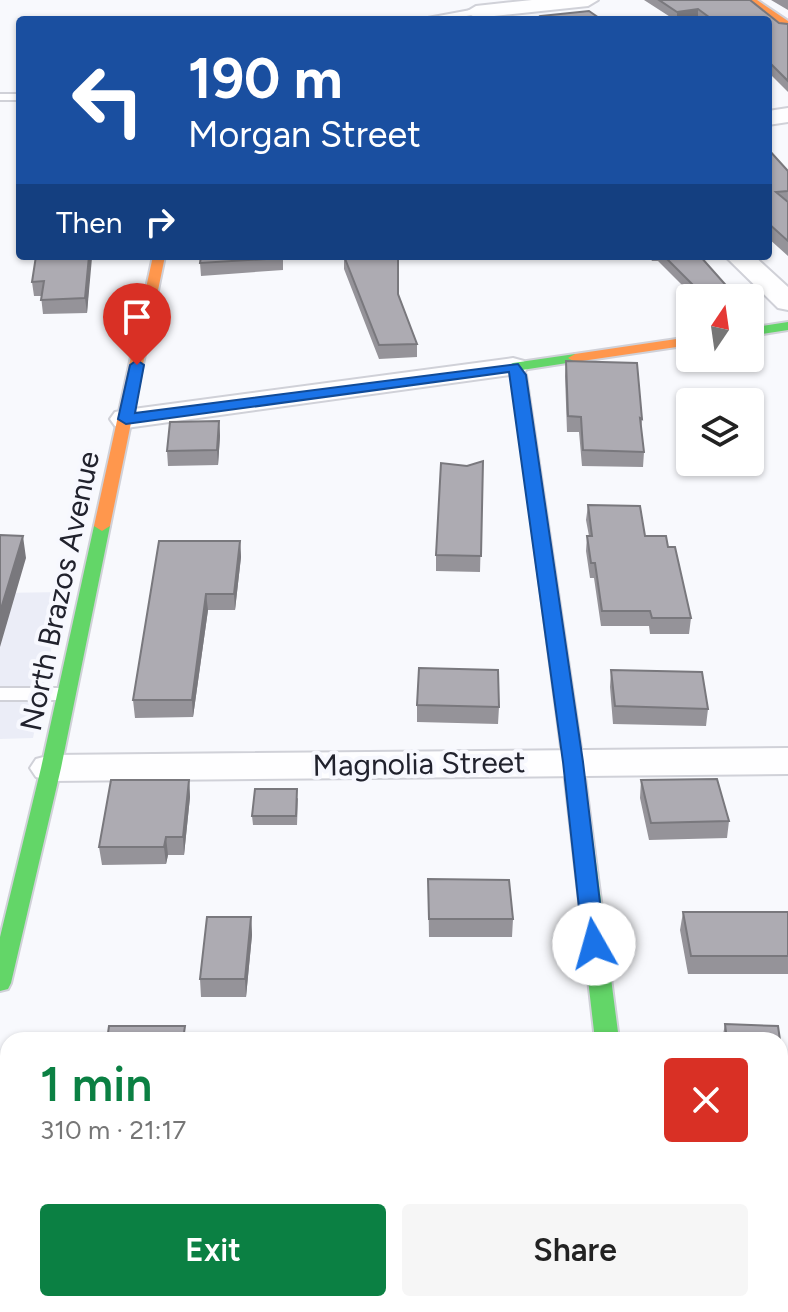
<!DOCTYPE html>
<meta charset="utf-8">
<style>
body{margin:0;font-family:Figtree,sans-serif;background:#f6f6f6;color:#222;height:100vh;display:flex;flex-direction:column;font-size:30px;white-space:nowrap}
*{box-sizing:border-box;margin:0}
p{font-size:26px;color:#767676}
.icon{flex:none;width:44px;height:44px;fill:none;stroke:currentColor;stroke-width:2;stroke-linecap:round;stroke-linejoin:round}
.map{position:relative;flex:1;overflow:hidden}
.sheet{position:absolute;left:0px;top:1032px;width:788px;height:280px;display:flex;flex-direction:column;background:#fff;border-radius:24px 24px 0 0;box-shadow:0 2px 6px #0004}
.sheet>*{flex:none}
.top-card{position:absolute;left:16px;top:16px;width:756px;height:244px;border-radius:8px;box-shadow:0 2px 6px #0004;background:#1a4fa0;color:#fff;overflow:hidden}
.needle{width:52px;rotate:13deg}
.controls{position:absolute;left:676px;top:284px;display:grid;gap:16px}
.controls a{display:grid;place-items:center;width:88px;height:88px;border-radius:8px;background:#fff;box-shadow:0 2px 6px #0004;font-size:40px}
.pin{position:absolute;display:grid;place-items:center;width:68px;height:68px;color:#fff;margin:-82px -34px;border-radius:50% 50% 50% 0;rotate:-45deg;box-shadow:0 0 8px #0007}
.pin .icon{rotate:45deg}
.me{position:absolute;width:88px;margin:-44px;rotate:353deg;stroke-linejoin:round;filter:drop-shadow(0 0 6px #0008)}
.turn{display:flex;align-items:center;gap:28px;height:168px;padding:0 40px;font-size:36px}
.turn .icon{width:104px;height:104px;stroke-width:2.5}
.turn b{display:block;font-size:56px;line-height:68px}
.then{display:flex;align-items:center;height:76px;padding:0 40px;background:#0003;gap:16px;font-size:30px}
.round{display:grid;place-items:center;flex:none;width:84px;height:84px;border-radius:8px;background:#f6f6f6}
.head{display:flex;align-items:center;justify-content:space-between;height:136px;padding:0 40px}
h1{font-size:48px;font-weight:600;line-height:60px;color:#0b8043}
.primary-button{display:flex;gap:16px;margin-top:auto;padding:16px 40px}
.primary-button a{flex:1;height:92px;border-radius:8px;background:#0b8043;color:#fff;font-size:32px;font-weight:600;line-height:92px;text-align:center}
.primary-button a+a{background:#f6f6f6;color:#222}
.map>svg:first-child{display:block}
.built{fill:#ebedf7}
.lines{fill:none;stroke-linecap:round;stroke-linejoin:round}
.lane-casing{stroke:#d0d1d8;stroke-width:4}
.street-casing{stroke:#d0d1d8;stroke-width:4}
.fast-casing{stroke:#d0d1d8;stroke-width:4}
.slow-casing{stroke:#d0d1d8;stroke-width:4}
.lane{fill:#fefeff;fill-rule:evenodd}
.street{fill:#fefeff;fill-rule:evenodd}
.fast{fill:#63d668;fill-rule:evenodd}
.slow{fill:#ff974d;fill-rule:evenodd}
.wall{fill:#959399}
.shaded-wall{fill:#79787d}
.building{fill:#adabb2;stroke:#79787d;stroke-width:2}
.route{fill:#1a73e8;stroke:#114b97;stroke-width:2}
.labels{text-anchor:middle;stroke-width:8;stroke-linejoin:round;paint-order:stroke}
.street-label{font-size:30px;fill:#21222d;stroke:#f7f8fe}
</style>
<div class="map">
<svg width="788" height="1312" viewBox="0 0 788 1312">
<rect width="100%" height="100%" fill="#f8f9fd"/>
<path class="built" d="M 63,592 L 33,738 L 0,739 L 0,593 Z"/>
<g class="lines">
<g class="lane-casing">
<path id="lane" d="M 476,9 L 481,12 L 479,14 L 441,20 L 417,20 Z
M 0,94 L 20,94 L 20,100 L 0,100 Z
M 0,688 L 65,688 L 74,694 L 65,700 L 0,700 Z"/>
</g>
<g class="street-casing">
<path id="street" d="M 532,0 L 598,0 L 588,6 L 476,18 L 466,12 L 476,6 Z
M 788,108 L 788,122 L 768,125 L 768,111 Z
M 725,256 L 754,256 L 788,287 L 788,310 L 778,308 Z
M 513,358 L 524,361 L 528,367 L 524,373 L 126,428 L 115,426 L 110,419 L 115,412 L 126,410 Z
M 788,748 L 788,774 L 51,781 L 36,777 L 30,768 L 36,759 L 51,755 Z"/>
</g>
<g class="fast-casing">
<path id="fast" d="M 788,322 L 788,330 L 750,336 L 750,328 Z
M 575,354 L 582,358 L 580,361 L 522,370 L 526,375 L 583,762 L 619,1040 L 595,1040 L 563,762 L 512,375 L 506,367 L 513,363 Z
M 102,521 L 110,526 L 61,768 L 11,983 L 8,989 L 0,991 L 0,937 L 41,768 L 94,526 Z"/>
</g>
<g class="slow-casing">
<path id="slow" d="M 746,0 L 757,0 L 788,21 L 788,28 Z
M 153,256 L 165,256 L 110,526 L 102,531 L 94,526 Z
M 690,337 L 690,345 L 575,362 L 568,358 L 575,354 Z
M 625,1304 L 651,1304 L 652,1312 L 626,1312 Z"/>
</g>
<use href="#lane" class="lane"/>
<use href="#street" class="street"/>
<use href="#fast" class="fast"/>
<use href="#slow" class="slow"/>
</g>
<path class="wall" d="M 644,0 L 750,0 L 779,23 L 788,24 L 788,92 L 768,72 L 768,20 L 699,20 L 698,19 L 675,20 Z
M 771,0 L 788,0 L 788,10 Z
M 768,149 L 788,171 L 788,256 L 768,238 Z
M 91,256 L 87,313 L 43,314 L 41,296 L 34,296 L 32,282 Z
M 283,256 L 283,270 L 201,276 L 200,263 Z
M 344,256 L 398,295 L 417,344 L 417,357 L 379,359 L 344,269 Z
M 649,256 L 700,256 L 730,298 L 695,298 L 658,261 L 652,261 Z
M 566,361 L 642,419 L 641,429 L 644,452 L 643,467 L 582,466 L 579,432 L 567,432 L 565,376 Z
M 219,421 L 220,436 L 218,465 L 168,466 L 167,451 Z
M 483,461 L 480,572 L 436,571 L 436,555 L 467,466 Z
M 588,505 L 668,547 L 691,618 L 689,634 L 650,634 L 649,626 L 601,626 L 594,578 L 590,578 L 586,551 L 587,536 L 589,536 L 586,520 Z
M 240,541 L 241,557 L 235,610 L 208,610 L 193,717 L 135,718 L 133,700 Z
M 611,670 L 708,709 L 706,726 L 613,724 L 610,687 Z
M 417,705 L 499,707 L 498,724 L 417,722 Z
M 189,780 L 190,797 L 184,855 L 168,855 L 166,864 L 102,865 L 99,847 Z
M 641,780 L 729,821 L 727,838 L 649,840 L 640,798 Z
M 298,798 L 297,825 L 253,825 L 252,816 Z
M 428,879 L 513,919 L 512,937 L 429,937 Z
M 683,912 L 788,912 L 788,974 L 688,974 L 680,930 Z
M 251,917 L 252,935 L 246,997 L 201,997 L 200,979 Z
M 725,1024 L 780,1040 L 722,1040 Z
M 780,1040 L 784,1068 L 781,1083 L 780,1083 Z
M 780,1099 L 788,1137 L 787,1164 L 780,1164 Z
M 780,1225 L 788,1225 L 788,1302 L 780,1302 Z"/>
<path class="shaded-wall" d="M 698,9 L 698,19 L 677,20 L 677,12 Z
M 89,256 L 91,256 L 92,258 L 87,313 L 85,298 Z
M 219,421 L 220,436 L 218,465 L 217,450 Z
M 23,536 L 26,558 L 0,647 L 0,612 Z
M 240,541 L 241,557 L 235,610 L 234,594 Z
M 206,594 L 208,610 L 193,717 L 192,700 Z
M 189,780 L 190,797 L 184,855 L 183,837 Z
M 166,837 L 168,855 L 166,864 L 164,847 Z
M 251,917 L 252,935 L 246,997 L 245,979 Z
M 155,1304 L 161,1304 L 159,1312 L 154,1312 Z"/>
<path class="building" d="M 659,0 L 750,0 L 779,23 L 788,24 L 788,81 L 768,61 L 768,20 L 713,20 L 698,9 L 677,12 Z
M 589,11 L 602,20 L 546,20 L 541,16 Z
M 768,149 L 788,171 L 788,191 L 776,192 L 788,202 L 788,241 L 768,223 Z
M 36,256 L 89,256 L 85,298 L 41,300 L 44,281 L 32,282 Z
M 201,256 L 282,256 L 282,258 L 200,263 Z
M 344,256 L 398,256 L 398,294 L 417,344 L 379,345 Z
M 664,256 L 700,256 L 731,291 L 723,298 L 706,298 Z
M 566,361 L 637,363 L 642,419 L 640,418 L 644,452 L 583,450 L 581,417 L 568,416 Z
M 219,421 L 217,450 L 167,451 L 170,422 Z
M 483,461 L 481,556 L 436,555 L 441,463 L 467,466 Z
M 588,505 L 640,506 L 645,536 L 666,536 L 668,547 L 675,547 L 691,618 L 652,618 L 650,611 L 602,611 L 595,563 L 591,563 L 587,536 L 592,536 Z
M 0,535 L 23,536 L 0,612 Z
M 159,541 L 240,541 L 234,594 L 206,594 L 192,700 L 133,700 Z
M 419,668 L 498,670 L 499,707 L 417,705 Z
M 611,670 L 702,672 L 708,709 L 615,706 Z
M 717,779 L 729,821 L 651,823 L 641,780 Z
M 111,780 L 189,780 L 183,837 L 166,837 L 164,847 L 99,847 Z
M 255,789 L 297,789 L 296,816 L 252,816 Z
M 428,879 L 509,880 L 513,919 L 429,919 Z
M 683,912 L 788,912 L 788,956 L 691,956 Z
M 207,917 L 251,917 L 245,979 L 200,979 Z
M 725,1024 L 778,1026 L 780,1040 L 727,1040 Z
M 109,1026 L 185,1026 L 183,1040 L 107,1040 Z
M 355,1034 L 534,1040 L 355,1040 Z
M 780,1040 L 784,1068 L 780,1068 Z
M 780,1099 L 788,1137 L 788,1149 L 780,1149 Z
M 780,1225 L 788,1225 L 788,1284 L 780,1284 Z
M 65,1304 L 155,1304 L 154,1312 L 64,1312 Z"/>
<path class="route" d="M 137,360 L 144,365 L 135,413 L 518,364 L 526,375 L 583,762 L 605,944 L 602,949 L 587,949 L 583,944 L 563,762 L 509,372 L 126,424 L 118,419 L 130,365 Z"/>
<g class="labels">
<g class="street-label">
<text transform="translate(60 591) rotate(-78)" y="10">North Brazos Avenue</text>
<text transform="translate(419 764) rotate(-1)" y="10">Magnolia Street</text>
</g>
</g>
</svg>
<div class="controls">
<a><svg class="needle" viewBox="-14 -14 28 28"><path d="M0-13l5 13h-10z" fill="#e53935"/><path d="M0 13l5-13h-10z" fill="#767676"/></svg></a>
<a><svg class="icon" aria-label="layers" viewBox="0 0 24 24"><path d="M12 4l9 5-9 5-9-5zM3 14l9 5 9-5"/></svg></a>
</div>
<div class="pin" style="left:137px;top:365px;background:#d93025"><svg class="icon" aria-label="arrive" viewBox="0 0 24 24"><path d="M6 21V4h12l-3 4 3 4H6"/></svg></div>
<svg class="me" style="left:594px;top:944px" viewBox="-20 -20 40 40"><circle r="19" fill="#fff"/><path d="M0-13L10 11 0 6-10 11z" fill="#1a73e8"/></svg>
<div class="top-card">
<div class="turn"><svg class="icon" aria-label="left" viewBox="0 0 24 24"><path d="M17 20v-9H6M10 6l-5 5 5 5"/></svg><div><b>190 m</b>Morgan Street</div></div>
<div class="then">Then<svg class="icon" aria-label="right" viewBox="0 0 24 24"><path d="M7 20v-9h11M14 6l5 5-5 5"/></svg></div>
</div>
<section class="sheet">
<div class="head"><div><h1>1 min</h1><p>310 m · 21:17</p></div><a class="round" style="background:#d93025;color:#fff"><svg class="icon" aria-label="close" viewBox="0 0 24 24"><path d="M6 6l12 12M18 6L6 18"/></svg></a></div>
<div class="primary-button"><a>Exit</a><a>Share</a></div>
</section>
</div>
